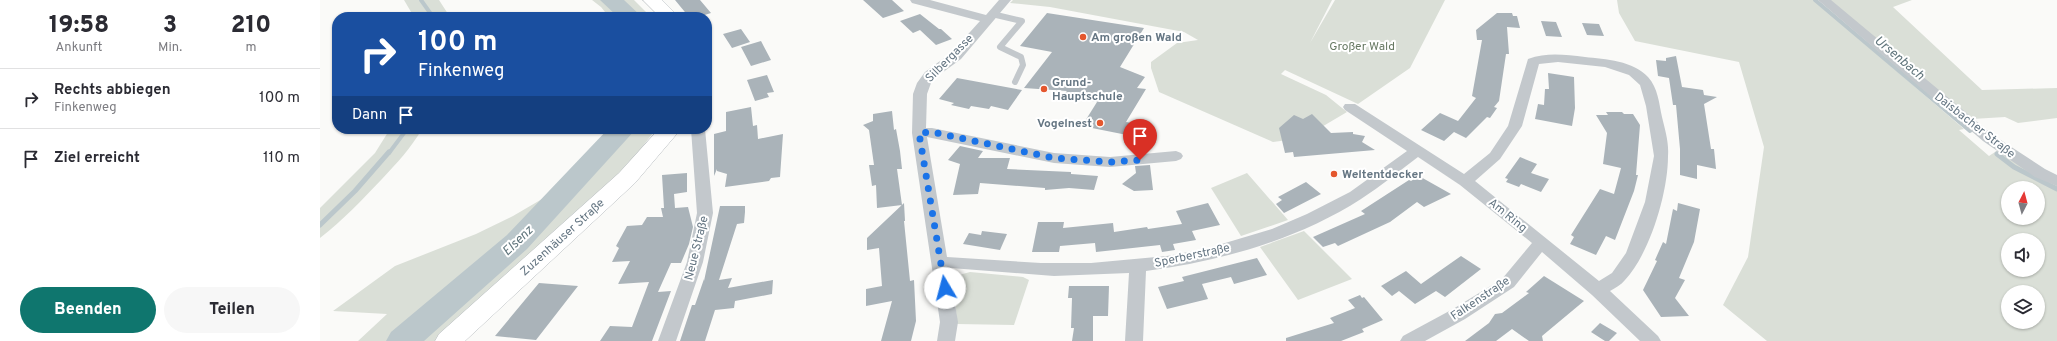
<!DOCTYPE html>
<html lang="de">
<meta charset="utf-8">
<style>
body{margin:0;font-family:Overpass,sans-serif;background:#f7f7f7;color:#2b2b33;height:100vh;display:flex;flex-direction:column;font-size:15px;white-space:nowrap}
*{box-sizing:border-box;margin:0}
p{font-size:13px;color:#7c7c81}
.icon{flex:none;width:22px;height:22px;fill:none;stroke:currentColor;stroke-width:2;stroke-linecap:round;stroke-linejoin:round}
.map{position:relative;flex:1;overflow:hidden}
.drawer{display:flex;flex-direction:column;background:#fff;width:320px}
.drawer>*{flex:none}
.top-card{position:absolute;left:12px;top:12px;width:380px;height:122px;border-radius:16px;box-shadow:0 1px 3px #0004;background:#1a4fa0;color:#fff;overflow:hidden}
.needle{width:26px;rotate:6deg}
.fabs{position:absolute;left:1681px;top:181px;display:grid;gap:8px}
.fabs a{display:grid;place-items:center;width:44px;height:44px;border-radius:50%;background:#fff;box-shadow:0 1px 3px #0004;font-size:20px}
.pin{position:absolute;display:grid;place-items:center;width:34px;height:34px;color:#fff;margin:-41px -17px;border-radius:50% 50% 50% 0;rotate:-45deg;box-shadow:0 0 4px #0007}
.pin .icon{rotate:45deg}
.me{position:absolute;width:44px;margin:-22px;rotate:352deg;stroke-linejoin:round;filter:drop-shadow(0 0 3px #0008)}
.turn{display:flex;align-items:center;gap:14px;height:84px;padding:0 20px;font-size:18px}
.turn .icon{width:52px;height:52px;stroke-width:2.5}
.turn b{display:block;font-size:28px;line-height:34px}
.then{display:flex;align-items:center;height:38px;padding:0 20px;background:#0003;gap:8px;font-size:15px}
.eta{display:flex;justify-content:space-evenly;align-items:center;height:68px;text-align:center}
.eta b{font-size:24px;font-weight:800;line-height:28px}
.action{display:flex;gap:8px;margin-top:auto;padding:8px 20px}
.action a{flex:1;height:46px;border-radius:24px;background:#0f766e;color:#fff;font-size:16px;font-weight:800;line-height:46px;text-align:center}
.action a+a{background:#f7f7f7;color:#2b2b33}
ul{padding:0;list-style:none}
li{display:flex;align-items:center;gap:12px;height:60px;padding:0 20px;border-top:1px solid #e1e1e2}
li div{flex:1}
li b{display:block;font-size:15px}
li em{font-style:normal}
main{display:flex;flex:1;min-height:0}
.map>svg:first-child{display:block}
.green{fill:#dadfd7;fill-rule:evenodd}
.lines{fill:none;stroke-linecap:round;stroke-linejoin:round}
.stream-far1{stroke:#bbc7cb;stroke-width:4}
.stream{stroke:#bbc7cb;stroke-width:5}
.river{fill:#bbc7cb;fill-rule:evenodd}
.building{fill:#aab3b9}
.primary-casing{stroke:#b5babe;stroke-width:1}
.service{stroke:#c3c8cc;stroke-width:6}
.minor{fill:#c3c8cc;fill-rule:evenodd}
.primary{fill:#fff;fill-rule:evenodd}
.route{stroke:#1a73e8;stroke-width:7;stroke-dasharray:0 12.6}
.poi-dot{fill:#e4572e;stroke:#fff;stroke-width:1.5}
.labels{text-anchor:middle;stroke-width:4;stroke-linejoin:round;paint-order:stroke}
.poi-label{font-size:12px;font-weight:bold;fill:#657683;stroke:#fff;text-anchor:start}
.park-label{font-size:12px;fill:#687a64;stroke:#fff}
.street-label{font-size:12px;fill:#657683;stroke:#fff}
.water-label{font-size:13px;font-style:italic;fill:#60757c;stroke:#fff}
</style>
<main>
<section class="drawer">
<div class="eta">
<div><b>19:58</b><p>Ankunft</p></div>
<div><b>3</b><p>Min.</p></div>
<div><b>210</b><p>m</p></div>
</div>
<ul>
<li><svg class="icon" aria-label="right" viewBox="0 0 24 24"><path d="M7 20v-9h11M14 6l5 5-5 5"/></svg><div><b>Rechts abbiegen</b><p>Finkenweg</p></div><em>100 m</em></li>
<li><svg class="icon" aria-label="arrive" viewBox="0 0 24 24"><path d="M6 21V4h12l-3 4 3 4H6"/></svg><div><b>Ziel erreicht</b></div><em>110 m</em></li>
</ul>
<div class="action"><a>Beenden</a><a>Teilen</a></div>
</section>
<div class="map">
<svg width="1737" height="341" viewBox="0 0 1737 341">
<rect width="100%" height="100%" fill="#fafaf8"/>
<path class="green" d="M 84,0 L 119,0 L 130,17 L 94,17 Z
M 272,0 L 314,0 L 331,17 L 289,17 L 281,7 Z
M 693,0 L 1012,0 L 990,43 L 1015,0 L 1125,0 L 1090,68 L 1038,104 L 965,70 L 961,74 L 1006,95 L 1027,112 L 983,138 L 953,142 L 839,92 L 831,68 L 831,62 L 857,43 L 878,40 L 864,32 L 730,7 L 690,3 Z
M 1297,0 L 1494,0 L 1644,129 L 1639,130 L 1669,156 L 1678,150 L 1737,184 L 1737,341 L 1447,341 L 1403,305 L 1428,257 L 1444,147 L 1419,62 L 1315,41 L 1299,13 ZM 1688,188 L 1718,188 L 1718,218 L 1688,218 ZM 1688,240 L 1718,240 L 1718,270 L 1688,270 ZM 1688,292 L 1718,292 L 1718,322 L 1688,322 Z
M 1510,0 L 1592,0 L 1573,7 L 1662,90 L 1737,88 L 1737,118 L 1698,123 L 1685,117 L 1652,119 Z
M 70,129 L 102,129 C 91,148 77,163 62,179 C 42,200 23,220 0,238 L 0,208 L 55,153 Z
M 298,129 L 336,129 L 303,172 L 199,263 L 115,341 L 38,341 L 67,314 L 13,311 L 75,266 L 156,234 L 193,216 L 246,185 Z
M 927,173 L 968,220 L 921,236 L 891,188 Z
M 984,231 L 1032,279 L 978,300 L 940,247 Z
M 650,272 L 703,277 L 709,280 L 694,325 L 637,324 L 634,284 L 639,275 Z"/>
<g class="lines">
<path class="stream-far1" d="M 101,0 L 113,17
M 1495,0 L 1650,131
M 69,153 L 87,129"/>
<path class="stream" d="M 1677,154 L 1694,167 L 1737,189
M 0,225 L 35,191 L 69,152"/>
<path class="river" d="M 280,0 L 304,0 L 322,17 L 298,17 Z
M 288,129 L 316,129 L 207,249 L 104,341 L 66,341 L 71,332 L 187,235 Z"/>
</g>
<path class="building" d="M 355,0 L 380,0 L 391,13 L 378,17 L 369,17 Z
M 543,0 L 572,0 L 584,11 L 563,18 Z
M 727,13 L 824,28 L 800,67 L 825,77 L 817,88 L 826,89 L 806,122 L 824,125 L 817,137 L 762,126 L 777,102 L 743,95 L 747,91 L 704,88 L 732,52 L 700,46 Z
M 1177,13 L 1192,13 L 1193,16 L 1197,16 L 1200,28 L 1187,27 L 1189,54 L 1186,54 L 1179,101 L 1174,107 L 1177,108 L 1170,118 L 1167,117 L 1146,138 L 1134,132 L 1124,141 L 1101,130 L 1120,113 L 1138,121 L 1156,98 L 1152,96 L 1162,40 L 1157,40 L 1156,30 Z
M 600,14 L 619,29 L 621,29 L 632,39 L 616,45 L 600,30 L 593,33 L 580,21 Z
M 1221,21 L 1236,22 L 1242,37 L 1226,36 Z
M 1262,23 L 1279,24 L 1284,36 L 1267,35 Z
M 421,29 L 430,42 L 412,48 L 403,34 Z
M 441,41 L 451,60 L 431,66 L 421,47 Z
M 1356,56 L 1362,87 L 1383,90 L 1384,95 L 1397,97 L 1384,104 L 1391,149 L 1394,149 L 1396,169 L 1377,165 L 1377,179 L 1360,175 L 1360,149 L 1356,105 L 1353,105 L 1349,78 L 1338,76 L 1336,60 L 1346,61 L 1346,58 Z
M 1228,73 L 1254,77 L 1255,108 L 1252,126 L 1215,119 L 1218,104 L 1224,105 L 1225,89 L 1229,89 Z
M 447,75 L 454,92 L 447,93 L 449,97 L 435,101 L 427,80 Z
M 637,78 L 702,90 L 688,110 L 671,106 L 669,109 L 651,106 L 649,109 L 631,105 L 634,103 L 619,99 Z
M 431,107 L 433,126 L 437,125 L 438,139 L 463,134 L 460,177 L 451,178 L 449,181 L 405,187 L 407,174 L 397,171 L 397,169 L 394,176 L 394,134 L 406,131 L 406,112 Z
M 572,111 L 574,130 L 576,129 L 580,151 L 582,169 L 577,169 L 582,205 L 557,208 L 556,185 L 552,186 L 549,165 L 554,165 L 549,130 L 543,125 L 553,121 L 553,114 Z
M 1286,112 L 1302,112 L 1304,114 L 1313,114 L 1320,125 L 1316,175 L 1318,175 L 1314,191 L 1295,240 L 1286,236 L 1276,255 L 1250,244 L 1254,237 L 1251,235 L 1280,189 L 1294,194 L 1301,168 L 1283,164 L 1287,133 L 1276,115 L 1288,115 Z
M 992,114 L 1011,133 L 1033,132 L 1033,134 L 1045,136 L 1042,142 L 1055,150 L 974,157 L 973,152 L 965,153 L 959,128 L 974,115 L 983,119 Z
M 640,146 L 663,151 L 658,158 L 690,158 L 687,169 L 751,172 L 751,174 L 778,176 L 774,190 L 749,188 L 725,190 L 725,188 L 660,183 L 658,194 L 633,195 L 640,164 L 628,160 Z
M 1200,157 L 1217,164 L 1211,173 L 1229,179 L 1221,192 L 1201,184 L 1199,187 L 1186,182 L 1188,179 L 1185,178 Z
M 830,165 L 833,190 L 814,191 L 802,184 L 816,173 L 815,166 Z
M 367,173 L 367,192 L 354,194 L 355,208 L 368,207 L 373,227 L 369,244 L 361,263 L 351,263 L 338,292 L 351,291 L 332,341 L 280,341 L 290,326 L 312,327 L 329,282 L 298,284 L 310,261 L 292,262 L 299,248 L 296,246 L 307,226 L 322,225 L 327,217 L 343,217 L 341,208 L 344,208 L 342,175 Z
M 1099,176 L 1131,194 L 1104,207 L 1097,202 L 1070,222 L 1018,246 L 1015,243 L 1003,247 L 993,237 L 1045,214 L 1041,211 L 1089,180 L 1091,181 Z
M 986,182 L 1001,194 L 964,213 L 956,204 L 962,200 L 958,197 Z
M 584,203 L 585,221 L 584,221 L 590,281 L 594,280 L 596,321 L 591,341 L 561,341 L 572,301 L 546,306 L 546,289 L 562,286 L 559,248 L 547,250 L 547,238 Z
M 888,203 L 900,225 L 872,231 L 876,240 L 853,244 L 855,250 L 842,252 L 840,245 L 776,252 L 775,243 L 740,246 L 739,252 L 712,252 L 718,222 L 744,222 L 743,228 L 793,223 L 794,232 L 827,227 L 828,229 L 862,224 L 856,211 Z
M 1358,203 L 1380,209 L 1374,242 L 1359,278 L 1365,280 L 1355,298 L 1369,316 L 1341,317 L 1323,290 L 1337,261 L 1335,260 L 1343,242 L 1346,244 L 1353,209 L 1357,211 Z
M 400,206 L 425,206 L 425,212 L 424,223 L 417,224 L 399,280 L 412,278 L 408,288 L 453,280 L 452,294 L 415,301 L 414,308 L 395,310 L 385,341 L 360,341 L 372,305 L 375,305 L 384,279 L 384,281 Z
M 662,231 L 687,234 L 680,250 L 643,244 L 649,233 L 661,235 Z
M 1141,256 L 1161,269 L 1125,297 L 1116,291 L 1095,304 L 1079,291 L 1072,296 L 1061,286 L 1086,271 L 1101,284 Z
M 937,258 L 947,275 L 914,284 L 911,277 L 882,284 L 888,299 L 847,309 L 838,287 L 864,281 L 862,277 Z
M 1224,276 L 1264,301 L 1222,336 L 1223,341 L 1209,341 L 1192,329 L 1176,341 L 1145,341 L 1169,323 L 1175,314 L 1182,313 L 1209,293 L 1206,292 Z
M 219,283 L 258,286 L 216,340 L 175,336 Z
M 749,286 L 789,286 L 788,316 L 773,316 L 773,341 L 752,341 L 754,328 L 751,328 L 752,298 L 748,298 Z
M 1040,295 L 1042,298 L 1044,297 L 1063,320 L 1042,329 L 1044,332 L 1021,341 L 966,341 L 966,338 L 1014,323 L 1010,318 L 1035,308 L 1028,300 Z
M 1280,323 L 1297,333 L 1289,341 L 1285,341 L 1271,332 Z"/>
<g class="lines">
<g class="primary-casing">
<path id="primary" d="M 323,0 L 342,0 L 359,17 L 340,17 Z
M 339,129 L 361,129 L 315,183 L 145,341 L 115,341 L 119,334 L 299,173 Z"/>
</g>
<path class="service" d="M 672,14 L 702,21 L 680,47 L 701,57 L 703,65 L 695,82"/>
<path class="minor" d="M 590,0 L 610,0 L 666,15 L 679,0 L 691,0 L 641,59 L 615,78 L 611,83 L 607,94 L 606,128 L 612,128 L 734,153 L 790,157 L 856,151 L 861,153 L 863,156 L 861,159 L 856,161 L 790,167 L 734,163 L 607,137 L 627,257 L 721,263 L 771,263 L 847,256 L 885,249 L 952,229 L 987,214 L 1030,192 L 1087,151 L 1025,110 L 1023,107 L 1025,104 L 1035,104 L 1144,174 L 1170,153 L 1188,126 L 1208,59 C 1228,52 1245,55 1265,57 C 1285,59 1314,61 1328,77 C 1338,88 1339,103 1342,117 C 1345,130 1349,142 1348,156 C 1348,193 1330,253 1305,280 C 1301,285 1295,288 1290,291 L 1338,336 L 1341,341 L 1320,341 L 1272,295 L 1222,252 L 1194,287 L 1145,319 L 1105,341 L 1080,341 L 1083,336 L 1133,309 L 1182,279 L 1212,243 L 1140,185 L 1098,157 C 1079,171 1061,186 1041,199 C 977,240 901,261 826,271 L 823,341 L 805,341 L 809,273 L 734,276 L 631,268 L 629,268 L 638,322 L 635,341 L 617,341 L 620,322 L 592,133 L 593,94 L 597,83 L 605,72 L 631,53 L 660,21 L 592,3 ZM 1238,62 L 1285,67 L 1309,75 L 1320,85 L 1326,106 L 1334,156 L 1325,202 L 1306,253 L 1292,273 L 1279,281 L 1155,181 L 1180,159 L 1202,126 L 1219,64 Z
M 1498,0 L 1511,0 L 1673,135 L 1725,169 L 1737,175 L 1737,186 L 1715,177 L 1663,141 Z
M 371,129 L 385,129 L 393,213 L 383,262 L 356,341 L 338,341 L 367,262 L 377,213 Z"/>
<use href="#primary" class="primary"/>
</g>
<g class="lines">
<path class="route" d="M 625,288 L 599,133 L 612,132 L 734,158 L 790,162 L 820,160"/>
</g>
<g class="poi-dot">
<circle cx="763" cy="37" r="4"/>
<circle cx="724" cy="89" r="4"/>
<circle cx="780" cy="123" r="4"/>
<circle cx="1014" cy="174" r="4"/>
</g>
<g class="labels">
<g class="poi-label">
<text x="771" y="41">Am großen Wald</text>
<text x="732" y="86">Grund-<tspan x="732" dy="14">Hauptschule</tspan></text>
<text x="772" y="127" text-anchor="end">Vogelnest</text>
<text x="1022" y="178">Weltentdecker</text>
</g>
<g class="park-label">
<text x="1042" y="50">Großer Wald</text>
</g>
<g class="street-label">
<text transform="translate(629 58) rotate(-45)" y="4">Silbergasse</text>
<text transform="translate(1655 125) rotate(38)" y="4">Daisbacher Straße</text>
<text transform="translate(1188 215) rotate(39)" y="4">Am Ring</text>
<text transform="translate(242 237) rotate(-42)" y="4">Zuzenhäuser Straße</text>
<text transform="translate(376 248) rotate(-76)" y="4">Neue Straße</text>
<text transform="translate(872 255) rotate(-12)" y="4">Sperberstraße</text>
<text transform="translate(1160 298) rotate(-34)" y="4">Falkenstraße</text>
</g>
<g class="water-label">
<text transform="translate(1580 57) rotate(40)" y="5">Ursenbach</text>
<text transform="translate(197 240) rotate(-44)" y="5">Elsenz</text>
</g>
</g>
</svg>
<div class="fabs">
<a><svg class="needle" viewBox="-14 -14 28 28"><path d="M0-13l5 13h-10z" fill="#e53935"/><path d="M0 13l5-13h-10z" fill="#7c7c81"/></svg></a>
<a><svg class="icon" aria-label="sound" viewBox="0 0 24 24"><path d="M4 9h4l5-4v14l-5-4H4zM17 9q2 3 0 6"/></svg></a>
<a><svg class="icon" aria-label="layers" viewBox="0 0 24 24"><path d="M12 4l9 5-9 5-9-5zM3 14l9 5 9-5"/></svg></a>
</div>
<div class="pin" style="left:820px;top:160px;background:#d93025"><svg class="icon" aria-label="arrive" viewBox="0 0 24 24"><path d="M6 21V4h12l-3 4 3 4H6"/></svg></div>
<svg class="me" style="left:625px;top:288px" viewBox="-20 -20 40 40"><circle r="19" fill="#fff"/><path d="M0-13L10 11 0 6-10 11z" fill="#1a73e8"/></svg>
<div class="top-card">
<div class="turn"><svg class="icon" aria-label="right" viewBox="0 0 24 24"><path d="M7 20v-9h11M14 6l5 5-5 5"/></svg><div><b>100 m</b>Finkenweg</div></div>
<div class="then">Dann<svg class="icon" aria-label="arrive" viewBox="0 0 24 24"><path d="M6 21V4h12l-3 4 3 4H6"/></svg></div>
</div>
</div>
</main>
